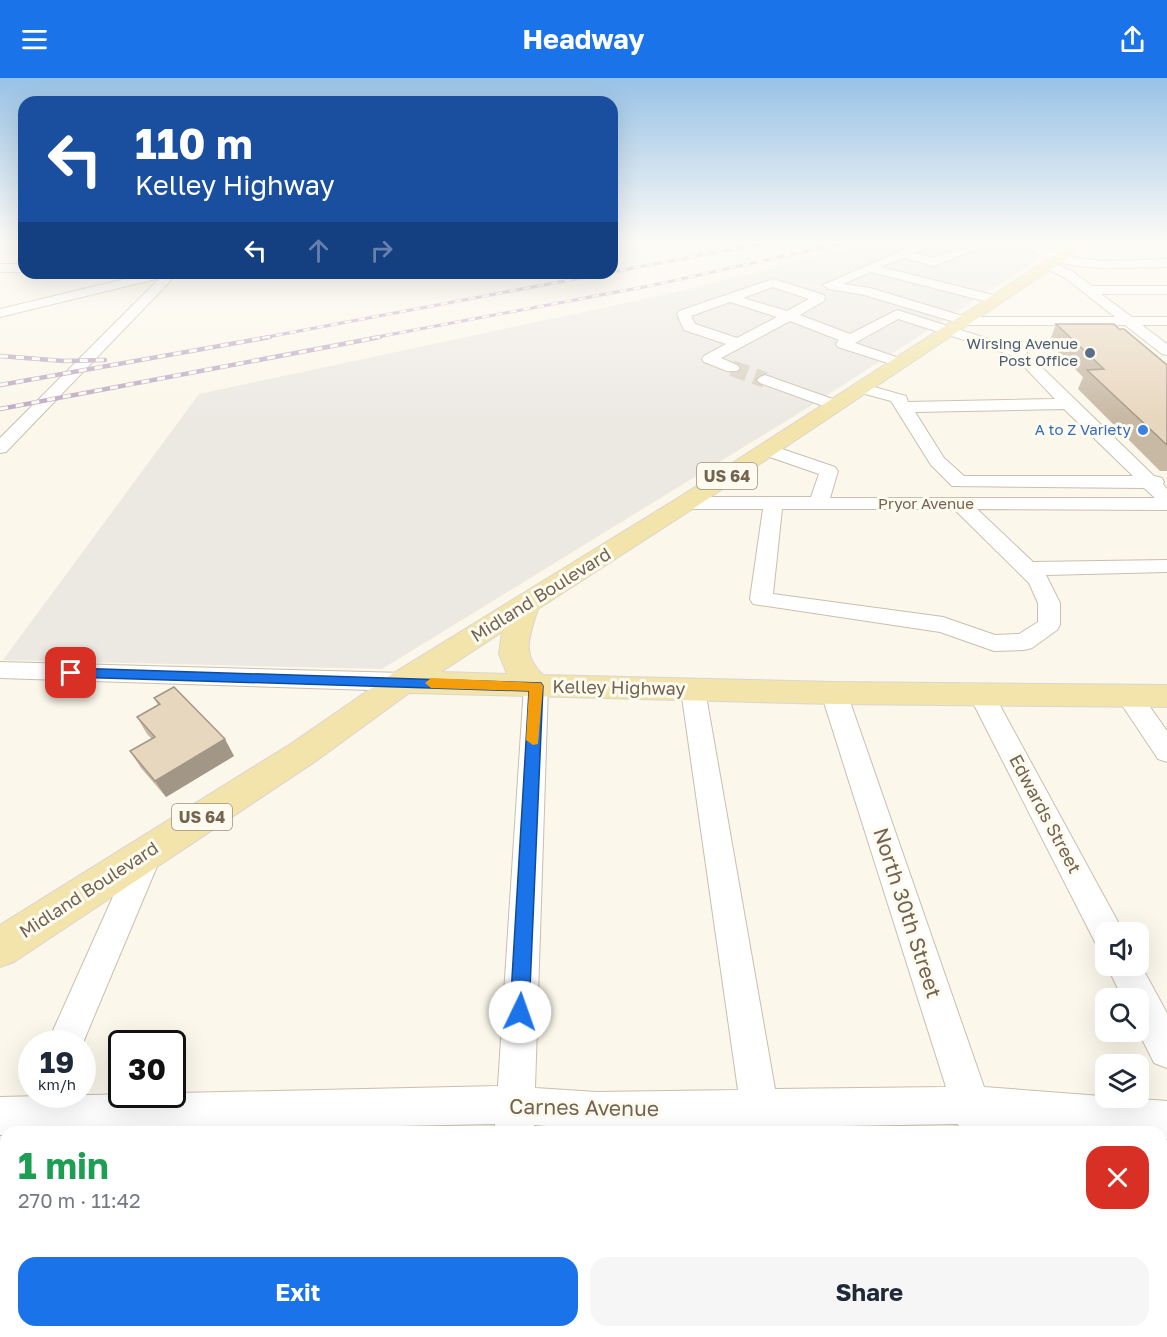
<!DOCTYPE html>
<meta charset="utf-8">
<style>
body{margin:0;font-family:"Golos Text",sans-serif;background:#f6f6f7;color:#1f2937;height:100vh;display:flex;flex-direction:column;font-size:22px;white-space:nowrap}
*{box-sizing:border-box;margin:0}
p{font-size:20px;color:#747a83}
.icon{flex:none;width:33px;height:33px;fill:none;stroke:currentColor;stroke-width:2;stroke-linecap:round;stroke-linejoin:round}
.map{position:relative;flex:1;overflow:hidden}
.sheet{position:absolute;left:0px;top:1048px;width:1167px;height:212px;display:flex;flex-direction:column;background:#fff;border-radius:18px 18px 0 0;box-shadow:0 6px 24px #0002}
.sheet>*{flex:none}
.top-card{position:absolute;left:18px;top:18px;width:600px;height:183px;border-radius:18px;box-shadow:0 6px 24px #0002;background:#1a4fa0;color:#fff;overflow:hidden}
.buttons{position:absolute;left:1095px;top:844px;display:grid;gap:12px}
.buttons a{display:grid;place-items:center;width:54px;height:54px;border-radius:12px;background:#fff;box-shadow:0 6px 24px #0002;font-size:30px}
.speed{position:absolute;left:18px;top:952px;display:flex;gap:12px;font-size:30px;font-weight:700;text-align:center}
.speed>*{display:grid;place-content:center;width:78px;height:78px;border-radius:50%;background:#fff;box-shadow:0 6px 24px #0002;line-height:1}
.speed small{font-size:15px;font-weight:400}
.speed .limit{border:3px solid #111;border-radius:9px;background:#fff;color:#111}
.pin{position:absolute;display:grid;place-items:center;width:51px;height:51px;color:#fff;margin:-26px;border-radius:12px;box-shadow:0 3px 9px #0006}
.me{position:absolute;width:66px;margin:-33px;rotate:3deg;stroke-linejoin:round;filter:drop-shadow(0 0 4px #0008)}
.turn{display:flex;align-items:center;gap:21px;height:126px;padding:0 18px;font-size:27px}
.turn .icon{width:78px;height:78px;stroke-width:2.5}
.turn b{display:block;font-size:42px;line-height:51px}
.lanes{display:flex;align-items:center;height:57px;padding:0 18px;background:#0003;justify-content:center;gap:30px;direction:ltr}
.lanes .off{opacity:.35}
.round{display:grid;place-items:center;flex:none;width:63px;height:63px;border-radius:18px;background:#f6f6f7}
.overview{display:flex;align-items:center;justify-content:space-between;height:102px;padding:0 18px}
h1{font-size:36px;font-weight:700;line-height:45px;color:#1e9e55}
.action{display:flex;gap:12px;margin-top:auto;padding:12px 18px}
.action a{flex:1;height:69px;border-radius:18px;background:#1a73e8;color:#fff;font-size:24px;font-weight:700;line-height:69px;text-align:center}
.action a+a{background:#f6f6f7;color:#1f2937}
header{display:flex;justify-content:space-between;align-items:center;height:78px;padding:0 18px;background:#1a73e8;color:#fff;font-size:27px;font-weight:700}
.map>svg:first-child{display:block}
.industrial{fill:#ece9e3}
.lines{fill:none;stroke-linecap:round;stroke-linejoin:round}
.minor-tunnel{stroke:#d9d2c4;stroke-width:16;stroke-dasharray:16 8;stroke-linecap:butt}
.minor-casing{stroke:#c9bfae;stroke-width:2}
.major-casing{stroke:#dbd6d2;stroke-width:2}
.minor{fill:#fff;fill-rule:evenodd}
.major{fill:#f2e4aa;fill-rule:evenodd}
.rail-far1-casing{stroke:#bca9c4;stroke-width:3}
.rail-casing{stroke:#bca9c4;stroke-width:4.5}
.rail-far1{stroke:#fdfbf0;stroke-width:2;stroke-dasharray:7;stroke-linecap:butt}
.rail{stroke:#fdfbf0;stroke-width:3;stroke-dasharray:8;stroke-linecap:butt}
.wall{fill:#c8b9a4}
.shaded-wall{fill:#a29686}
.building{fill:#e8d7bf;stroke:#a29686;stroke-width:1.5}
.route{fill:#1a73e8;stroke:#114b97;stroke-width:1.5}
.slow{fill:#f59e0b}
.service-dot{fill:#5c6f8a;stroke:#fdfbf0;stroke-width:2}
.shop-dot{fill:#3f7fe0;stroke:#fdfbf0;stroke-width:2}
.labels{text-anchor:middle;stroke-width:6;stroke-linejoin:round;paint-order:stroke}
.far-service-label{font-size:15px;fill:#4e5e75;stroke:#fdfbf0;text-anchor:end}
.far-shop-label{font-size:15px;fill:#366cbe;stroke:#fdfbf0;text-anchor:end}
.far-street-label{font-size:15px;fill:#736350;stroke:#fdfbf0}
.shield{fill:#fdfbf0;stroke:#9c9180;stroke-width:1.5}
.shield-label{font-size:16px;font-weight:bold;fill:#736350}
.street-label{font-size:18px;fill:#736350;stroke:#fdfbf0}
.near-street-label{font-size:21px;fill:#736350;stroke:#fdfbf0}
</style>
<header><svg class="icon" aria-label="menu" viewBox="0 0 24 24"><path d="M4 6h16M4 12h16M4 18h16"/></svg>Headway<svg class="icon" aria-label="share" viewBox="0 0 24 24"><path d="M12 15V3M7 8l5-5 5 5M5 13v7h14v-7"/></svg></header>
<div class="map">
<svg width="1167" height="1259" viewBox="0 0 1167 1259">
<rect width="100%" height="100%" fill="#fbf7ea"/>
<path class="industrial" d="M 873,165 L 1063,165 L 812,327 L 382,591 L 3,582 L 199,316 L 668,216 Z"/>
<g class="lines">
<path class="minor-tunnel" d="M 732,290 L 765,302"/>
<g class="minor-casing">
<path id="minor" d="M 919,165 L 935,165 L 914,175 L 933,180 L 975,165 L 991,165 L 934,188 L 904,180 L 881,189 L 1001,219 L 1002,222 L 1001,225 L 996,226 L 871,194 L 843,206 L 870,210 L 966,239 L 1115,239 L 1064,199 L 1044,190 L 1044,184 L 1048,183 L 1072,193 L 1092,208 L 1167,208 L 1167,216 L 1101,216 L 1132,239 L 1167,239 L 1167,247 L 1142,247 L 1167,266 L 1167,277 L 1162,276 L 1125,247 L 965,247 L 864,217 L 829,211 L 823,207 Z
M 1024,165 C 1043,165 1058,177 1078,180 C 1107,185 1137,182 1167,181 L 1167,189 C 1125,189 1056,198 1024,165 Z
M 0,186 L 24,186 L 24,194 L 0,194 Z
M 150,195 L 178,195 L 6,374 L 0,375 L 0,360 L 160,200 L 0,239 L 0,231 Z
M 773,201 L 824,217 L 825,220 L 824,223 L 800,237 L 850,256 L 897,232 L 1024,272 L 1154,398 L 1162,400 L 1164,404 L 1163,406 L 1167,411 L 1167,432 L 977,431 L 1033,484 L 1167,482 L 1167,494 L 1046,497 L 1060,525 L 1060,547 L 1057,552 L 1032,570 L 1024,572 L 994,573 L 940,554 L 753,526 L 750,521 L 763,431 L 686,431 L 679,429 L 676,425 L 679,421 L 686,419 L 811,419 L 819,396 L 761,376 L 758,372 L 761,368 L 773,368 L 835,389 L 838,393 L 830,420 L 1155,420 L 1144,410 L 952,408 L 931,387 L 891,323 L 854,313 L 852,310 L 854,307 L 860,305 L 906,318 L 908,324 L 1055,321 L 1014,278 L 898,241 L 855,265 L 905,282 L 907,285 L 905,288 L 900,289 L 838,269 L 836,266 L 839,262 L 790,243 L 721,280 L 737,287 L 740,290 L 737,293 L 727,293 L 704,284 L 702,281 L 704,278 L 726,266 L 684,252 L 677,236 L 679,233 ZM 773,209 L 809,221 L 787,233 L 743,220 ZM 730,224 L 777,239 L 737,260 L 695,246 L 691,238 ZM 1064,331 L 1133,398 L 964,398 L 944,380 L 915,334 ZM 782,431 L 954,431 L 1029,505 L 1038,525 L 1038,544 L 1019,556 L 995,557 L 943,539 L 773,516 Z
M 765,297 L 841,324 L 843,327 L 841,330 L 829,330 L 760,305 L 757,302 L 760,299 Z
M 0,584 L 403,595 L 412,598 L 415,604 L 412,610 L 403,613 L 0,600 Z
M 536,599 L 545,602 L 548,608 L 535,1010 L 597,1014 L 738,1012 L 681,612 L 684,606 L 693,603 L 702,606 L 705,612 L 775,1011 L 946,1009 L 821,615 L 825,609 L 834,606 L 843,609 L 847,615 L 984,1009 L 1167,1023 L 1167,1061 L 1161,1061 L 1161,1054 L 1082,1054 L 997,1048 L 999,1054 L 961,1054 L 958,1046 L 781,1049 L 782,1054 L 744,1054 L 743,1050 L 597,1052 L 534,1047 L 533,1054 L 495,1054 L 495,1046 L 117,1054 L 6,1054 L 6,1057 L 0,1057 L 0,1019 L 498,1008 L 524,608 L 527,602 Z
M 982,608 L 991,611 L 1118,844 L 1123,855 L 1106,855 L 1106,870 L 1096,866 L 969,617 L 973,611 Z
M 1129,609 L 1138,612 L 1167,653 L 1167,684 L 1158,681 L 1116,618 L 1120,612 Z
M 148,761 L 159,765 L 163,774 L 82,967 L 47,966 L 137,765 Z
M 1138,882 L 1167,935 L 1167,990 L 1154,985 L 1138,953 L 1138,921 L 1123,921 L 1107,888 L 1138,888 Z
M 6,1084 L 6,1136 L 0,1138 L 0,1086 Z
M 483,1254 L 527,1254 L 527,1259 L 483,1259 Z
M 771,1254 L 815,1254 L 816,1259 L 772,1259 Z
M 1023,1254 L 1067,1254 L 1069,1259 L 1025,1259 Z"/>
</g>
<g class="major-casing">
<path id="major" d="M 1074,165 L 1090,165 L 694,430 L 538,531 C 530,557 520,576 543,597 L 834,604 L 1167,607 L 1167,629 L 834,626 L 409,615 L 316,683 L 14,884 L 0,889 L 0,847 L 292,665 L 392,596 L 678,420 ZM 502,554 L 499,576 L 507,596 L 441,594 Z"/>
</g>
<use href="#minor" class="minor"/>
<use href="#major" class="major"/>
<g class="rail-far1-casing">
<path id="rail-far1" d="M 262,260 L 766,165
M 372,260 L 654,207 L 843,165"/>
</g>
<g class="rail-casing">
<path id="rail" d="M 0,278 L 64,283 L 105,282
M 0,307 L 270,259
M 0,331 L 380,259"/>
</g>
<use href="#rail-far1" class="rail-far1"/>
<use href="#rail" class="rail"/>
</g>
<path class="wall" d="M 1056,246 L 1119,251 L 1167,287 L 1167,393 L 1160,393 L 1078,311 L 1083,299 L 1049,265 Z
M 154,620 L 234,678 L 166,719 L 141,690 L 130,673 L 152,661 L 147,656 L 137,639 L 158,627 Z"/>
<path class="shaded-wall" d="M 225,661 L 234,678 L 166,719 L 155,703 Z"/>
<path class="building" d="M 1056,246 L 1114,246 L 1119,251 L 1124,251 L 1167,287 L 1167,367 L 1087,292 L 1104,291 Z
M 174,609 L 225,661 L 155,703 L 130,673 L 155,659 L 137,639 L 160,626 L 154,620 Z"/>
<linearGradient id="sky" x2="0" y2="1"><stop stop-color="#98c2e6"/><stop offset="0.48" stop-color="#fdfbf6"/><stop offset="1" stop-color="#fdfbf6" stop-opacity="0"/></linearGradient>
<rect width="1167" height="341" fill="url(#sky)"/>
<path class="route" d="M 71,590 L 541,605 L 543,608 L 529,934 L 526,941 L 520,944 L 513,941 L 510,934 L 529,613 L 71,599 L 65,595 Z"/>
<path class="slow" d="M 431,600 L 541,605 L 543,608 L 538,666 L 533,667 L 526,662 L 529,613 L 431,610 L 425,605 Z"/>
<circle class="service-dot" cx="1090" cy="275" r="6"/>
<circle class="shop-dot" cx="1143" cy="352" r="6"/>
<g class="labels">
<g class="far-service-label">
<text x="1078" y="271">Wirsing Avenue<tspan x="1078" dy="17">Post Office</tspan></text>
</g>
<g class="far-shop-label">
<text x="1131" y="357">A to Z Variety</text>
</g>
<g class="far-street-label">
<text x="926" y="431">Pryor Avenue</text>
</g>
<g class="shield">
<rect x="697" y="385" width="60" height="26" rx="4.5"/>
<rect x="172" y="726" width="60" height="26" rx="4.5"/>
</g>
<g class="shield-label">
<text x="727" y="404">US 64</text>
<text x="202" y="745">US 64</text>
</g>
<g class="street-label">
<text transform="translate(541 517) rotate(-32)" y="6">Midland Boulevard</text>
<text transform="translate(619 610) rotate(1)" y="6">Kelley Highway</text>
<text transform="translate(1045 736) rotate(62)" y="6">Edwards Street</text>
<text transform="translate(89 812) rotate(-33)" y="6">Midland Boulevard</text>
</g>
<g class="near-street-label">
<text transform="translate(907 835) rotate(72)" y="7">North 30th Street</text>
<text transform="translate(584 1030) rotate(1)" y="7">Carnes Avenue</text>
</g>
</g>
</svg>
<div class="buttons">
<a><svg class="icon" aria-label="sound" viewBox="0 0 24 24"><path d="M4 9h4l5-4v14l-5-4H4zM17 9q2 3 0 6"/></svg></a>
<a><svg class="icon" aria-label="search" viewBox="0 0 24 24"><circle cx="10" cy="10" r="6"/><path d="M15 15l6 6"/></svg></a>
<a><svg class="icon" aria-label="layers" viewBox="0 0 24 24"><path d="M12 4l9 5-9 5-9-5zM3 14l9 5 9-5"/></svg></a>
</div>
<div class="speed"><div>19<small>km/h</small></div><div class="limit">30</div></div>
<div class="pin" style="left:71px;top:595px;background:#d93025"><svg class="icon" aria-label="arrive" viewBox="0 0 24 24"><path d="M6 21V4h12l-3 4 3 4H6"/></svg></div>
<svg class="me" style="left:520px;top:934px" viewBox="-20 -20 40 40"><circle r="19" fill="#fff"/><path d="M0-13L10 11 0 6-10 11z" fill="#1a73e8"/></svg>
<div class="top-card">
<div class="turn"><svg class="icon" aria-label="left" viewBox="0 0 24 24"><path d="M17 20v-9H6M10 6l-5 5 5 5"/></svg><div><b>110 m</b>Kelley Highway</div></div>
<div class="lanes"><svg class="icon" aria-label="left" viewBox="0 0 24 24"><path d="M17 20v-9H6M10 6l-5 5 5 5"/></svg><svg class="icon off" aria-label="ahead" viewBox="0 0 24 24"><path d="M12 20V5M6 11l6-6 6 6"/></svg><svg class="icon off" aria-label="right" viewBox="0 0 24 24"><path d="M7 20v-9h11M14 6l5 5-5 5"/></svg></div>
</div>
<section class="sheet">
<div class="overview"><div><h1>1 min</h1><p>270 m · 11:42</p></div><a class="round" style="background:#d93025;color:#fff"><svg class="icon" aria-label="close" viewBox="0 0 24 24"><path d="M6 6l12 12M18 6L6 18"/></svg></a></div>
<div class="action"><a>Exit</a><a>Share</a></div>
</section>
</div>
